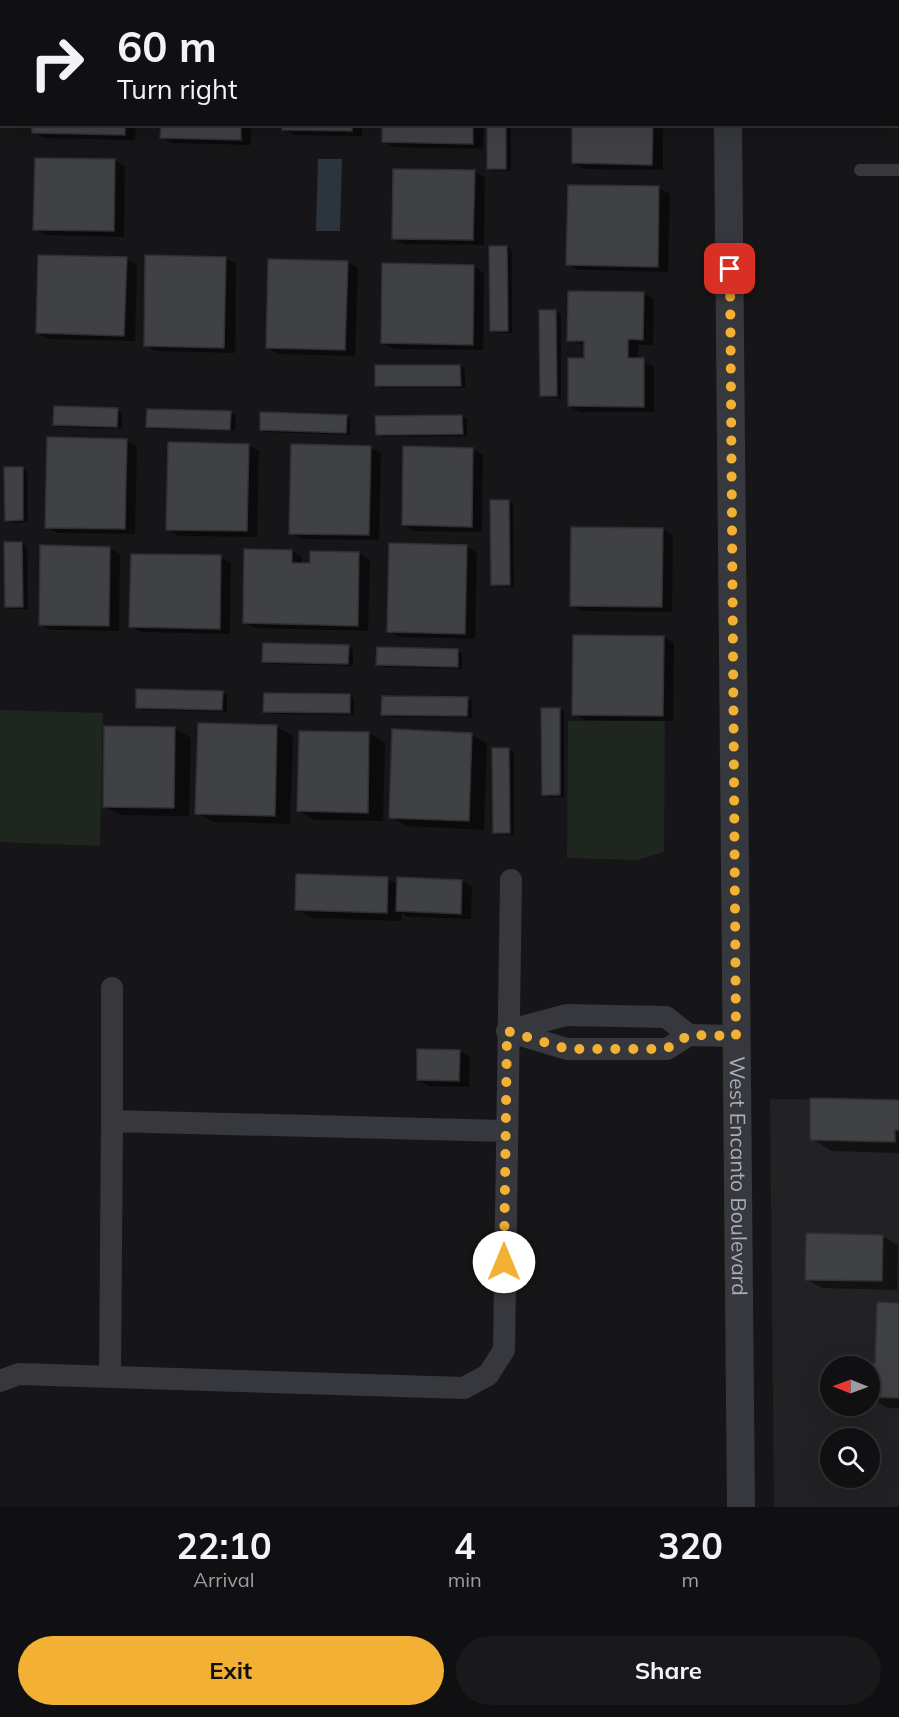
<!DOCTYPE html>
<style>
body{margin:0;font-family:Mulish,sans-serif;background:#19191b;color:#f1f3f6;height:100vh;display:flex;flex-direction:column;font-size:22px;white-space:nowrap}
*{box-sizing:border-box;margin:0}
p{font-size:20px;color:#9c9d9f}
.icon{flex:none;width:33px;height:33px;fill:none;stroke:currentColor;stroke-width:2;stroke-linecap:round;stroke-linejoin:round}
.map{position:relative;height:1507px;overflow:hidden}
.details{display:flex;flex-direction:column;background:#101012;flex:1}
.details>*{flex:none}
.top-card{position:absolute;left:0px;top:0px;width:900px;height:126px;box-shadow:0 6px 24px #0002,0 0 0 2px #303032;background:#101012;color:#f1f3f6;overflow:hidden}
.needle{width:39px;rotate:271deg}
.tools{position:absolute;left:820px;top:1356px;display:grid;gap:12px}
.tools a{display:grid;place-items:center;width:60px;height:60px;border-radius:50%;background:#101012;box-shadow:0 6px 24px #0002,0 0 0 2px #303032;font-size:30px}
.pin{position:absolute;display:grid;place-items:center;width:51px;height:51px;color:#fff;margin:-26px;border-radius:12px;box-shadow:0 3px 9px #0006}
.me{position:absolute;width:66px;margin:-33px;rotate:0deg;stroke-linejoin:round;filter:drop-shadow(0 0 4px #0008)}
.turn{display:flex;align-items:center;gap:21px;height:126px;padding:0 18px;font-size:27px}
.turn .icon{width:78px;height:78px;stroke-width:2.5}
.turn b{display:block;font-size:42px;line-height:51px}
.eta{display:flex;justify-content:space-evenly;align-items:center;height:102px;text-align:center}
.eta b{font-size:36px;font-weight:700;line-height:42px}
.primary-button{display:flex;gap:12px;margin-top:auto;padding:12px 18px}
.primary-button a{flex:1;height:69px;border-radius:36px;background:#f2b134;color:#111;font-size:24px;font-weight:700;line-height:69px;text-align:center}
.primary-button a+a{background:#19191b;color:#f1f3f6}
.map>svg:first-child{display:block}
.built{fill:#222225;fill-rule:evenodd}
.green{fill:#1e261f}
.water{fill:#2c353c}
.shadow{fill:#0007}
.building{fill:#404145;stroke:#303034;stroke-width:1.5}
.lines{fill:none;stroke-linecap:round;stroke-linejoin:round}
.service{stroke:#37383d;stroke-width:12}
.minor{stroke:#37383d;stroke-width:22}
.tertiary{stroke:#37383d;stroke-width:28}
.route{stroke:#f2b134;stroke-width:10;stroke-dasharray:0 18}
.labels{text-anchor:middle;stroke-width:5;stroke-linejoin:round;paint-order:stroke}
.street-label{font-size:21px;fill:#a8adb8;stroke:#111113}
</style>
<div class="map">
<svg width="899" height="1507" viewBox="0 0 899 1507">
<rect width="100%" height="100%" fill="#161618"/>
<path class="built" d="M 770,1099 L 899,1100 L 899,1507 L 774,1507 ZM 831,1366 L 870,1366 L 870,1406 L 831,1406 ZM 831,1438 L 870,1438 L 870,1478 L 831,1478 Z"/>
<path class="green" d="M 0,710 L 103,713 L 100,846 L 0,842 Z
M 568,721 L 665,721 L 664,852 L 638,860 L 567,858 Z"/>
<path class="water" d="M 318,159 L 342,159 L 340,231 L 316,231 Z"/>
<path class="shadow" d="M 567,0 L 668,0 L 669,1 L 567,2 Z
M 34,124 L 136,124 L 135,140 L 44,138 L 33,132 Z
M 162,124 L 251,124 L 251,145 L 172,143 L 162,137 Z
M 283,124 L 362,124 L 362,136 L 294,135 L 283,129 Z
M 384,124 L 484,124 L 483,149 L 394,147 L 383,141 Z
M 489,124 L 511,124 L 511,171 L 494,171 L 489,169 Z
M 574,124 L 663,124 L 663,170 L 584,169 L 573,162 Z
M 115,160 L 125,167 L 124,237 L 45,235 L 35,229 Z
M 474,171 L 485,178 L 484,245 L 404,244 L 393,238 Z
M 569,186 L 659,188 L 670,194 L 668,272 L 578,270 L 568,264 Z
M 507,247 L 512,250 L 512,333 L 496,333 L 491,330 Z
M 226,258 L 236,264 L 235,353 L 156,351 L 145,345 Z
M 126,259 L 137,265 L 135,341 L 48,339 L 37,333 Z
M 347,262 L 358,268 L 355,356 L 278,354 L 267,347 Z
M 473,266 L 484,273 L 483,350 L 393,349 L 382,343 Z
M 643,293 L 654,299 L 653,345 L 638,345 L 638,360 L 654,366 L 654,412 L 580,412 L 569,406 L 585,359 L 586,346 L 569,340 Z
M 556,312 L 561,314 L 561,398 L 546,398 L 541,395 Z
M 460,366 L 465,369 L 465,388 L 381,388 L 376,385 Z
M 117,410 L 122,413 L 122,429 L 60,427 L 55,425 Z
M 231,413 L 236,415 L 235,431 L 152,429 L 147,427 Z
M 346,416 L 351,419 L 350,435 L 266,432 L 261,430 Z
M 462,417 L 467,419 L 467,436 L 382,437 L 377,434 Z
M 126,440 L 137,446 L 135,534 L 57,533 L 47,527 Z
M 248,445 L 259,451 L 257,537 L 178,536 L 168,530 Z
M 370,447 L 381,453 L 379,540 L 301,539 L 291,533 Z
M 473,449 L 483,455 L 482,532 L 414,531 L 404,525 Z
M 23,468 L 27,471 L 28,522 L 11,523 L 6,520 Z
M 509,501 L 513,504 L 514,587 L 498,587 L 493,584 Z
M 663,529 L 673,535 L 672,612 L 582,611 L 572,605 Z
M 22,543 L 27,546 L 28,609 L 11,609 L 6,606 Z
M 467,547 L 477,553 L 475,639 L 399,637 L 388,631 Z
M 110,548 L 120,554 L 119,631 L 51,630 L 40,624 Z
M 292,551 L 302,557 L 302,565 L 311,565 L 311,553 L 359,553 L 370,560 L 368,631 L 255,628 L 244,622 Z
M 220,557 L 231,563 L 230,634 L 141,632 L 131,626 Z
M 663,637 L 674,643 L 673,721 L 584,720 L 574,714 Z
M 348,646 L 353,649 L 353,666 L 269,664 L 264,661 Z
M 458,651 L 462,654 L 462,669 L 383,667 L 378,664 Z
M 222,693 L 227,695 L 227,712 L 142,710 L 137,707 Z
M 349,696 L 354,698 L 354,715 L 270,714 L 265,711 Z
M 467,698 L 472,701 L 472,718 L 388,717 L 383,714 Z
M 559,709 L 564,712 L 564,797 L 548,797 L 543,794 Z
M 199,725 L 277,727 L 293,736 L 290,824 L 213,822 L 197,813 Z
M 175,729 L 191,738 L 189,816 L 120,815 L 104,806 Z
M 369,733 L 385,743 L 383,821 L 314,820 L 299,811 Z
M 471,734 L 487,743 L 484,830 L 406,826 L 391,817 Z
M 509,750 L 514,752 L 514,835 L 499,835 L 495,832 Z
M 387,879 L 398,885 L 462,881 L 472,887 L 471,919 L 408,917 L 402,913 L 402,921 L 312,918 L 296,909 Z
M 460,1051 L 470,1057 L 469,1087 L 429,1086 L 418,1080 Z
M 899,1102 L 899,1153 L 832,1151 L 812,1139 Z
M 882,1236 L 898,1245 L 897,1290 L 822,1288 L 806,1279 Z
M 899,1304 L 899,1408 L 888,1408 L 870,1398 L 870,1366 L 868,1364 L 877,1364 Z"/>
<path class="building" d="M 566,0 L 658,0 L 566,2 Z
M 32,124 L 125,124 L 125,135 L 32,133 Z
M 161,124 L 241,124 L 241,140 L 160,138 Z
M 282,124 L 352,124 L 352,131 L 282,130 Z
M 382,124 L 473,124 L 473,144 L 382,142 Z
M 487,124 L 506,124 L 506,169 L 487,169 Z
M 572,124 L 653,124 L 652,165 L 572,163 Z
M 35,158 L 115,159 L 114,231 L 33,230 Z
M 393,169 L 475,170 L 473,240 L 392,239 Z
M 568,185 L 659,186 L 658,267 L 566,265 Z
M 489,246 L 507,246 L 508,331 L 490,331 Z
M 38,255 L 127,257 L 124,336 L 36,333 Z
M 145,255 L 226,257 L 224,348 L 144,346 Z
M 268,259 L 348,261 L 345,350 L 266,348 Z
M 382,263 L 474,265 L 473,345 L 381,343 Z
M 568,291 L 644,292 L 643,340 L 628,339 L 628,358 L 644,358 L 644,407 L 568,406 L 568,358 L 584,358 L 584,341 L 567,341 Z
M 539,310 L 556,310 L 557,396 L 540,396 Z
M 375,365 L 460,365 L 461,386 L 375,386 Z
M 54,406 L 118,408 L 117,427 L 53,425 Z
M 147,409 L 231,411 L 230,430 L 146,427 Z
M 260,412 L 347,415 L 346,433 L 260,430 Z
M 462,415 L 463,434 L 376,435 L 375,416 Z
M 47,437 L 127,439 L 125,529 L 45,528 Z
M 168,442 L 249,444 L 247,531 L 166,530 Z
M 291,444 L 371,446 L 369,535 L 289,534 Z
M 403,446 L 473,448 L 472,527 L 402,525 Z
M 4,467 L 23,467 L 23,520 L 5,521 Z
M 490,500 L 509,500 L 510,585 L 491,585 Z
M 571,527 L 663,528 L 662,607 L 570,606 Z
M 4,542 L 22,542 L 23,607 L 5,607 Z
M 389,543 L 467,545 L 465,634 L 387,632 Z
M 40,545 L 110,547 L 109,626 L 39,625 Z
M 244,549 L 292,550 L 292,563 L 310,563 L 310,551 L 359,552 L 358,626 L 243,623 Z
M 131,554 L 221,555 L 220,629 L 129,627 Z
M 573,635 L 664,636 L 663,716 L 572,715 Z
M 263,643 L 349,645 L 348,664 L 262,662 Z
M 377,647 L 458,649 L 458,667 L 376,665 Z
M 136,689 L 223,691 L 222,710 L 136,708 Z
M 264,693 L 350,694 L 350,713 L 263,712 Z
M 382,696 L 468,697 L 467,716 L 381,715 Z
M 541,708 L 560,708 L 560,795 L 542,795 Z
M 198,723 L 277,725 L 275,816 L 195,814 Z
M 104,726 L 175,727 L 174,808 L 103,807 Z
M 392,729 L 472,733 L 469,821 L 389,818 Z
M 299,731 L 369,732 L 368,813 L 297,811 Z
M 492,748 L 509,748 L 510,833 L 493,833 Z
M 296,874 L 388,877 L 387,913 L 295,910 Z
M 397,877 L 462,880 L 461,914 L 396,911 Z
M 417,1049 L 460,1050 L 459,1081 L 417,1080 Z
M 810,1098 L 899,1100 L 899,1130 L 895,1130 L 895,1142 L 810,1140 Z
M 806,1233 L 883,1235 L 882,1281 L 805,1280 Z
M 877,1302 L 899,1303 L 899,1398 L 870,1397 L 870,1366 L 866,1366 L 866,1363 L 875,1363 Z"/>
<g class="lines">
<path class="service" d="M 898,83 L 899,83
M 860,170 L 899,170"/>
<path class="minor" d="M 112,988 L 112,1121
M 507,1031 L 567,1049 L 667,1049 L 689,1035 L 736,1036
M 507,1031 L 566,1015 L 666,1017 L 689,1035
M 110,1377 L 112,1121 L 505,1131
M 0,1381 L 19,1374 L 464,1388 L 488,1375 L 504,1350 L 511,880"/>
<g class="tertiary">
<path d="M 727,0 L 727,2"/>
<path id="s1" d="M 728,124 L 741,1507"/>
</g>
</g>
<g class="lines">
<path class="route" d="M 504,1262 L 507,1031 L 567,1049 L 666,1049 L 689,1035 L 736,1036 L 730,269"/>
</g>
<g class="labels">
<g class="street-label">
<text dy="7" stroke="none"><textPath href="#s1" startOffset="1052">West Encanto Boulevard</textPath></text>
</g>
</g>
</svg>
<div class="tools">
<a><svg class="needle" viewBox="-14 -14 28 28"><path d="M0-13l5 13h-10z" fill="#e53935"/><path d="M0 13l5-13h-10z" fill="#9c9d9f"/></svg></a>
<a><svg class="icon" aria-label="search" viewBox="0 0 24 24"><circle cx="10" cy="10" r="6"/><path d="M15 15l6 6"/></svg></a>
</div>
<div class="pin" style="left:730px;top:269px;background:#d93025"><svg class="icon" aria-label="arrive" viewBox="0 0 24 24"><path d="M6 21V4h12l-3 4 3 4H6"/></svg></div>
<svg class="me" style="left:504px;top:1262px" viewBox="-20 -20 40 40"><circle r="19" fill="#fff"/><path d="M0-13L10 11 0 6-10 11z" fill="#f2b134"/></svg>
<div class="top-card">
<div class="turn"><svg class="icon" aria-label="right" viewBox="0 0 24 24"><path d="M7 20v-9h11M14 6l5 5-5 5"/></svg><div><b>60 m</b>Turn right</div></div>
</div>
</div>
<section class="details">
<div class="eta">
<div><b>22:10</b><p>Arrival</p></div>
<div><b>4</b><p>min</p></div>
<div><b>320</b><p>m</p></div>
</div>
<div class="primary-button"><a>Exit</a><a>Share</a></div>
</section>
